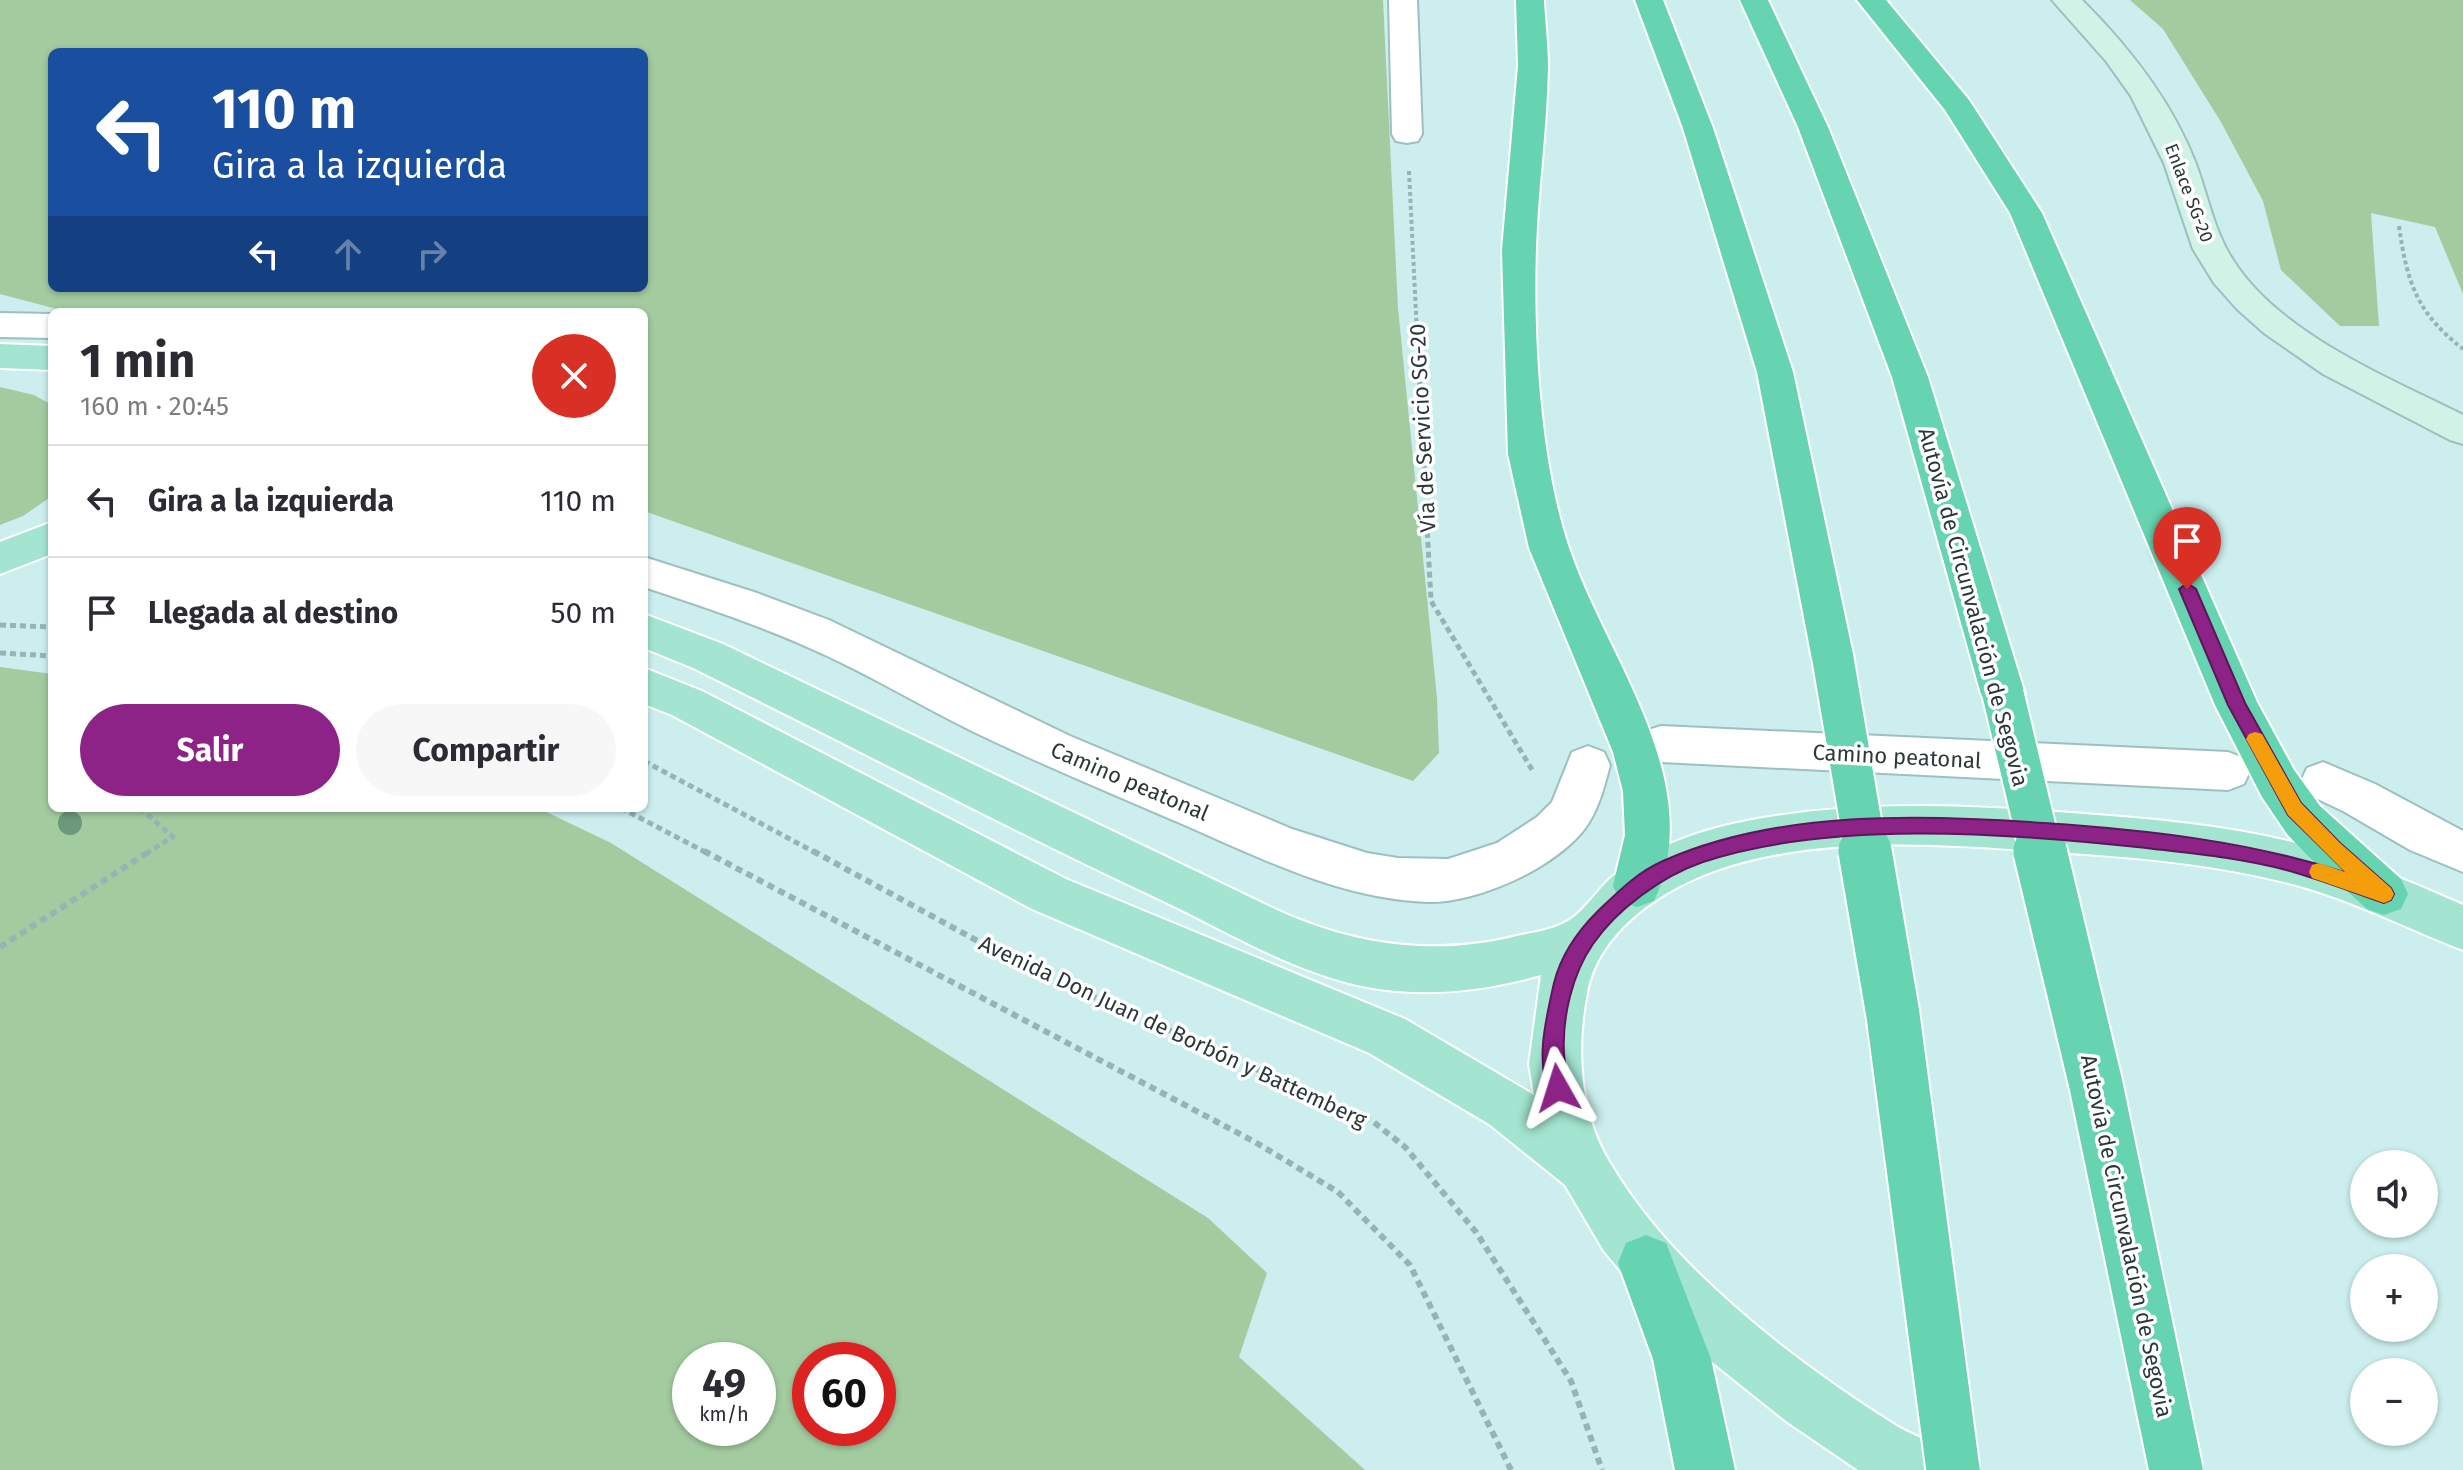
<!DOCTYPE html>
<html lang="es">
<meta charset="utf-8">
<style>
body{margin:0;font-family:"Fira Sans",sans-serif;background:#f7f7f7;color:#2b2b33;height:100vh;display:flex;flex-direction:column;font-size:30px;white-space:nowrap}
*{box-sizing:border-box;margin:0}
p{font-size:26px;color:#7c7c81}
.icon{flex:none;width:44px;height:44px;fill:none;stroke:currentColor;stroke-width:2;stroke-linecap:round;stroke-linejoin:round}
.map{position:relative;flex:1;overflow:hidden}
.sheet{position:absolute;left:48px;top:308px;width:600px;height:504px;display:flex;flex-direction:column;background:#fff;border-radius:12px;box-shadow:0 2px 6px #0004}
.sheet>*{flex:none}
.top-card{position:absolute;left:48px;top:48px;width:600px;height:244px;border-radius:12px;box-shadow:0 2px 6px #0004;background:#1a4fa0;color:#fff;overflow:hidden}
.controls{position:absolute;left:2350px;top:1150px;display:grid;gap:16px}
.controls a{display:grid;place-items:center;width:88px;height:88px;border-radius:50%;background:#fff;box-shadow:0 2px 6px #0004;font-size:40px}
.speed{position:absolute;left:672px;top:1342px;display:flex;gap:16px;font-size:40px;font-weight:700;text-align:center}
.speed>*{display:grid;place-content:center;width:104px;height:104px;border-radius:50%;background:#fff;box-shadow:0 2px 6px #0004;line-height:1}
.speed small{font-size:20px;font-weight:400}
.speed .limit{border:12px solid #d22;background:#fff;color:#111}
.pin{position:absolute;display:grid;place-items:center;width:68px;height:68px;color:#fff;margin:-82px -34px;border-radius:50% 50% 50% 0;rotate:-45deg;box-shadow:0 0 8px #0007}
.pin .icon{rotate:45deg}
.me{position:absolute;width:88px;margin:-44px;rotate:354deg;stroke-linejoin:round;filter:drop-shadow(0 0 6px #0008)}
.turn{display:flex;align-items:center;gap:28px;height:168px;padding:0 32px;font-size:36px}
.turn .icon{width:104px;height:104px;stroke-width:2.5}
.turn b{display:block;font-size:56px;line-height:68px}
.lanes{display:flex;align-items:center;height:76px;padding:0 32px;background:#0003;justify-content:center;gap:40px;direction:ltr}
.lanes .off{opacity:.35}
.round{display:grid;place-items:center;flex:none;width:84px;height:84px;border-radius:42px;background:#f7f7f7}
.overview{display:flex;align-items:center;justify-content:space-between;height:136px;padding:0 32px}
h1{font-size:48px;font-weight:700;line-height:60px}
.button{display:flex;gap:16px;margin-top:auto;padding:16px 32px}
.button a{flex:1;height:92px;border-radius:48px;background:#8d2387;color:#fff;font-size:32px;font-weight:700;line-height:92px;text-align:center}
.button a+a{background:#f7f7f7;color:#2b2b33}
ul{padding:0;list-style:none}
li{display:flex;align-items:center;gap:24px;height:112px;padding:0 32px;border-top:2px solid #e1e1e2}
li div{flex:1}
li b{display:block;font-size:30px}
li em{font-style:normal}
.map>svg:first-child{display:block}
.green{fill:#a3cba0;fill-rule:evenodd}
.lines{fill:none;stroke-linecap:round;stroke-linejoin:round}
.street-casing{stroke:#9ebfbf;stroke-width:4}
.secondary-casing{stroke:#9ebfbf;stroke-width:4}
.primary-casing{stroke:#fff;stroke-width:4}
.highway-casing{stroke:#fff;stroke-width:4}
.path-far2{stroke:#98b3b3;stroke-width:4;stroke-dasharray:4 3;stroke-linecap:butt}
.path-far1{stroke:#98b3b3;stroke-width:5;stroke-dasharray:6 4;stroke-linecap:butt}
.path{stroke:#98b3b3;stroke-width:6;stroke-dasharray:7 5;stroke-linecap:butt}
.street{fill:#fff;fill-rule:evenodd}
.secondary{fill:#d1f2e7;fill-rule:evenodd}
.primary{fill:#a3e5d0;fill-rule:evenodd}
.highway{fill:#66d4b0;fill-rule:evenodd}
.highway-bridge-far1-casing{stroke:#fff;stroke-width:45;stroke-linecap:butt}
.highway-bridge-casing{stroke:#fff;stroke-width:57;stroke-linecap:butt}
.highway-bridge-far1{stroke:#66d4b0;stroke-width:41}
.highway-bridge{stroke:#66d4b0;stroke-width:53}
.tree{fill:#6b9979}
.route{fill:#8d2387;stroke:#5c1758;stroke-width:2}
.slow{fill:#f59e0b}
.labels{text-anchor:middle;stroke-width:7;stroke-linejoin:round;paint-order:stroke}
.far-street-label{font-size:18px;fill:#2b3838;stroke:#fff}
.street-label{font-size:22px;fill:#2b3838;stroke:#fff}
</style>
<div class="map">
<svg width="2463" height="1470" viewBox="0 0 2463 1470">
<rect width="100%" height="100%" fill="#cee"/>
<path class="green" d="M 0,0 L 1383,0 L 1398,308 L 1437,698 L 1439,753 L 1413,781 L 644,511 L 644,312 L 68,312 L 0,294 ZM 52,52 L 644,52 L 644,288 L 52,288 Z
M 2130,0 L 2463,0 L 2463,294 L 2435,227 L 2371,213 L 2379,326 L 2340,326 L 2281,270 L 2263,201 L 2221,122 L 2163,29 Z
M 0,387 L 34,395 L 52,405 L 52,496 L 23,516 L 0,525 Z
M 0,667 L 52,674 L 52,808 L 538,808 L 611,843 L 1208,1218 L 1267,1273 L 1239,1357 L 1365,1470 L 0,1470 ZM 690,1360 L 758,1360 L 758,1428 L 690,1428 ZM 810,1360 L 878,1360 L 878,1428 L 810,1428 Z"/>
<g class="lines">
<g class="street-casing">
<path id="street" d="M 1389,0 L 1417,0 L 1422,134 L 1418,141 L 1407,143 L 1396,141 L 1392,134 Z
M 0,313 L 52,314 L 52,338 L 0,337 Z
M 644,557 L 757,593 L 829,620 L 1070,736 L 1292,829 L 1367,853 L 1398,858 L 1448,859 L 1497,843 L 1537,817 L 1552,802 L 1572,752 L 1588,746 L 1604,752 L 1610,765 C 1604,788 1598,812 1583,831 C 1551,870 1476,903 1427,902 C 1340,899 1258,857 1180,823 C 1112,794 1043,765 976,733 C 925,708 877,679 825,655 C 767,628 705,607 644,587 Z
M 1661,726 L 2228,752 L 2244,758 L 2250,771 L 2244,784 L 2228,790 L 1661,762 L 1645,757 L 1639,744 L 1645,731 Z
M 2323,762 L 2375,784 L 2463,831 L 2463,872 L 2410,850 L 2343,811 L 2307,794 L 2301,781 L 2307,768 Z"/>
</g>
<g class="secondary-casing">
<path id="secondary" d="M 2052,0 L 2082,0 C 2129,47 2172,101 2196,164 C 2208,196 2214,231 2233,260 C 2280,334 2387,377 2463,415 L 2463,444 L 2450,440 L 2323,374 L 2264,333 L 2237,309 L 2214,283 L 2193,249 L 2164,163 L 2131,96 L 2106,61 Z"/>
</g>
<g class="primary-casing">
<path id="primary" d="M 0,344 L 52,346 L 52,370 L 0,368 Z
M 52,522 L 52,554 L 0,574 L 0,542 Z
M 644,614 L 723,644 L 1279,911 C 1357,946 1437,957 1521,935 C 1536,932 1555,929 1568,921 C 1583,913 1598,889 1612,877 C 1646,850 1695,832 1737,823 C 1851,799 1969,805 2084,814 C 2152,819 2221,825 2288,841 C 2348,856 2407,880 2463,905 L 2463,950 C 2403,927 2347,897 2284,882 C 2204,862 2121,856 2039,851 C 1938,844 1827,836 1729,866 C 1670,884 1599,927 1587,993 C 1576,1049 1579,1112 1610,1163 C 1652,1234 1713,1291 1778,1343 C 1815,1372 1855,1400 1895,1425 C 1907,1433 1927,1439 1937,1448 C 1942,1453 1944,1464 1947,1470 L 1858,1470 L 1786,1421 L 1691,1345 L 1645,1300 L 1604,1251 L 1565,1185 L 1489,1124 L 1369,1053 L 1032,909 L 672,715 L 644,704 L 644,668 L 702,691 L 1066,879 L 1405,1019 L 1534,1095 L 1529,1064 L 1541,975 C 1484,991 1426,998 1367,987 C 1294,973 1227,931 1161,900 C 1003,826 849,745 693,668 L 644,648 Z"/>
</g>
<g class="highway-casing">
<path id="highway" d="M 1516,0 L 1544,0 C 1545,22 1548,44 1548,67 C 1547,127 1538,187 1536,248 C 1533,339 1540,462 1569,548 C 1606,658 1709,782 1654,901 L 1637,907 L 1620,901 L 1613,886 L 1625,835 L 1623,791 L 1613,752 L 1529,548 L 1508,454 L 1502,250 L 1518,66 Z
M 1635,0 L 1663,0 L 1713,128 L 1793,372 L 1854,659 L 1848,671 L 1833,676 L 1818,671 L 1812,659 L 1757,372 L 1683,128 Z
M 1740,0 L 1768,0 L 1828,127 L 1928,377 L 2025,694 L 2018,706 L 2003,712 L 1988,706 L 1981,694 L 1892,377 L 1798,127 Z
M 1857,0 L 1886,0 L 1969,100 L 2042,213 L 2257,702 L 2294,770 L 2320,806 L 2401,879 L 2408,894 L 2401,909 L 2384,915 L 2367,909 L 2309,857 L 2287,834 L 2262,797 L 2215,705 L 2010,213 L 1945,110 Z
M 1646,1235 L 1666,1243 L 1711,1359 L 1735,1470 L 1675,1470 L 1653,1359 L 1618,1263 L 1626,1243 Z"/>
</g>
<path class="path-far2" d="M 1409,171 L 1419,374
M 2399,226 C 2407,283 2417,313 2463,349"/>
<path class="path-far1" d="M 1419,372 L 1431,601 L 1534,773
M 0,625 L 52,627
M 0,653 L 52,656
M 644,761 L 816,853
M 140,808 L 173,837 L 147,853
M 621,808 L 707,853"/>
<path class="path" d="M 704,851 L 1255,1142 L 1338,1192 L 1410,1265 L 1511,1470
M 813,851 L 1018,963 L 1371,1120 L 1405,1147 L 1476,1232 L 1571,1381 L 1602,1470
M 0,947 L 150,851"/>
<use href="#street" class="street"/>
<use href="#secondary" class="secondary"/>
<use href="#primary" class="primary"/>
<use href="#highway" class="highway"/>
<g class="highway-bridge-far1-casing">
<path id="highway-bridge-far1" d="M 1833,659 L 1866,853
M 2003,694 L 2041,853"/>
</g>
<g class="highway-bridge-casing">
<path id="highway-bridge" d="M 1865,851 L 1893,1015 L 1953,1470
M 2040,851 L 2096,1085 L 2176,1470"/>
</g>
<use href="#highway-bridge-far1" class="highway-bridge-far1"/>
<use href="#highway-bridge" class="highway-bridge"/>
</g>
<circle class="tree" cx="70" cy="823" r="12"/>
<path class="route" d="M 2187,583 L 2196,589 L 2245,703 L 2301,803 L 2340,843 L 2391,888 L 2394,894 L 2391,900 L 2384,903 C 2352,892 2319,879 2286,870 C 2237,857 2187,853 2137,847 C 2005,833 1830,820 1703,862 C 1662,876 1617,909 1593,944 C 1572,974 1562,1018 1564,1054 C 1565,1068 1571,1083 1566,1096 L 1558,1099 L 1550,1096 C 1535,1061 1546,1019 1554,983 C 1561,955 1577,932 1597,912 C 1618,892 1636,873 1663,861 C 1777,810 1922,814 2044,823 C 2148,830 2248,841 2347,873 L 2288,815 L 2228,705 L 2179,589 Z"/>
<path class="slow" d="M 2255,732 L 2262,734 L 2301,803 L 2340,843 L 2391,888 L 2394,894 L 2391,900 L 2384,903 L 2312,878 L 2309,872 L 2312,865 L 2319,863 L 2345,872 L 2288,815 L 2246,739 L 2249,734 Z"/>
<g class="labels">
<g class="far-street-label">
<text transform="translate(2189 193) rotate(69)" y="6">Enlace SG-20</text>
</g>
<g class="street-label">
<text transform="translate(1422 428) rotate(-93)" y="8">Vía de Servicio SG-20</text>
<text transform="translate(1974 607) rotate(75)" y="8">Autovía de Circunvalación de Segovia</text>
<text transform="translate(1897 756) rotate(3)" y="8">Camino peatonal</text>
<text transform="translate(1130 781) rotate(23)" y="8">Camino peatonal</text>
<text transform="translate(1173 1031) rotate(25)" y="8">Avenida Don Juan de Borbón y Battemberg</text>
<text transform="translate(2127 1236) rotate(78)" y="8">Autovía de Circunvalación de Segovia</text>
</g>
</g>
</svg>
<div class="controls">
<a><svg class="icon" aria-label="sound" viewBox="0 0 24 24"><path d="M4 9h4l5-4v14l-5-4H4zM17 9q2 3 0 6"/></svg></a>
<a>+</a>
<a>−</a>
</div>
<div class="speed"><div>49<small>km/h</small></div><div class="limit">60</div></div>
<div class="pin" style="left:2187px;top:589px;background:#d93025"><svg class="icon" aria-label="arrive" viewBox="0 0 24 24"><path d="M6 21V4h12l-3 4 3 4H6"/></svg></div>
<svg class="me" style="left:1558px;top:1088px" viewBox="-20 -20 40 40"><path d="M0-17L14 15 0 8-14 15z" fill="#8d2387" stroke="#fff" stroke-width="4"/></svg>
<div class="top-card">
<div class="turn"><svg class="icon" aria-label="left" viewBox="0 0 24 24"><path d="M17 20v-9H6M10 6l-5 5 5 5"/></svg><div><b>110 m</b>Gira a la izquierda</div></div>
<div class="lanes"><svg class="icon" aria-label="left" viewBox="0 0 24 24"><path d="M17 20v-9H6M10 6l-5 5 5 5"/></svg><svg class="icon off" aria-label="ahead" viewBox="0 0 24 24"><path d="M12 20V5M6 11l6-6 6 6"/></svg><svg class="icon off" aria-label="right" viewBox="0 0 24 24"><path d="M7 20v-9h11M14 6l5 5-5 5"/></svg></div>
</div>
<section class="sheet">
<div class="overview"><div><h1>1 min</h1><p>160 m · 20:45</p></div><a class="round" style="background:#d93025;color:#fff"><svg class="icon" aria-label="close" viewBox="0 0 24 24"><path d="M6 6l12 12M18 6L6 18"/></svg></a></div>
<ul>
<li><svg class="icon" aria-label="left" viewBox="0 0 24 24"><path d="M17 20v-9H6M10 6l-5 5 5 5"/></svg><div><b>Gira a la izquierda</b></div><em>110 m</em></li>
<li><svg class="icon" aria-label="arrive" viewBox="0 0 24 24"><path d="M6 21V4h12l-3 4 3 4H6"/></svg><div><b>Llegada al destino</b></div><em>50 m</em></li>
</ul>
<div class="button"><a>Salir</a><a>Compartir</a></div>
</section>
</div>
